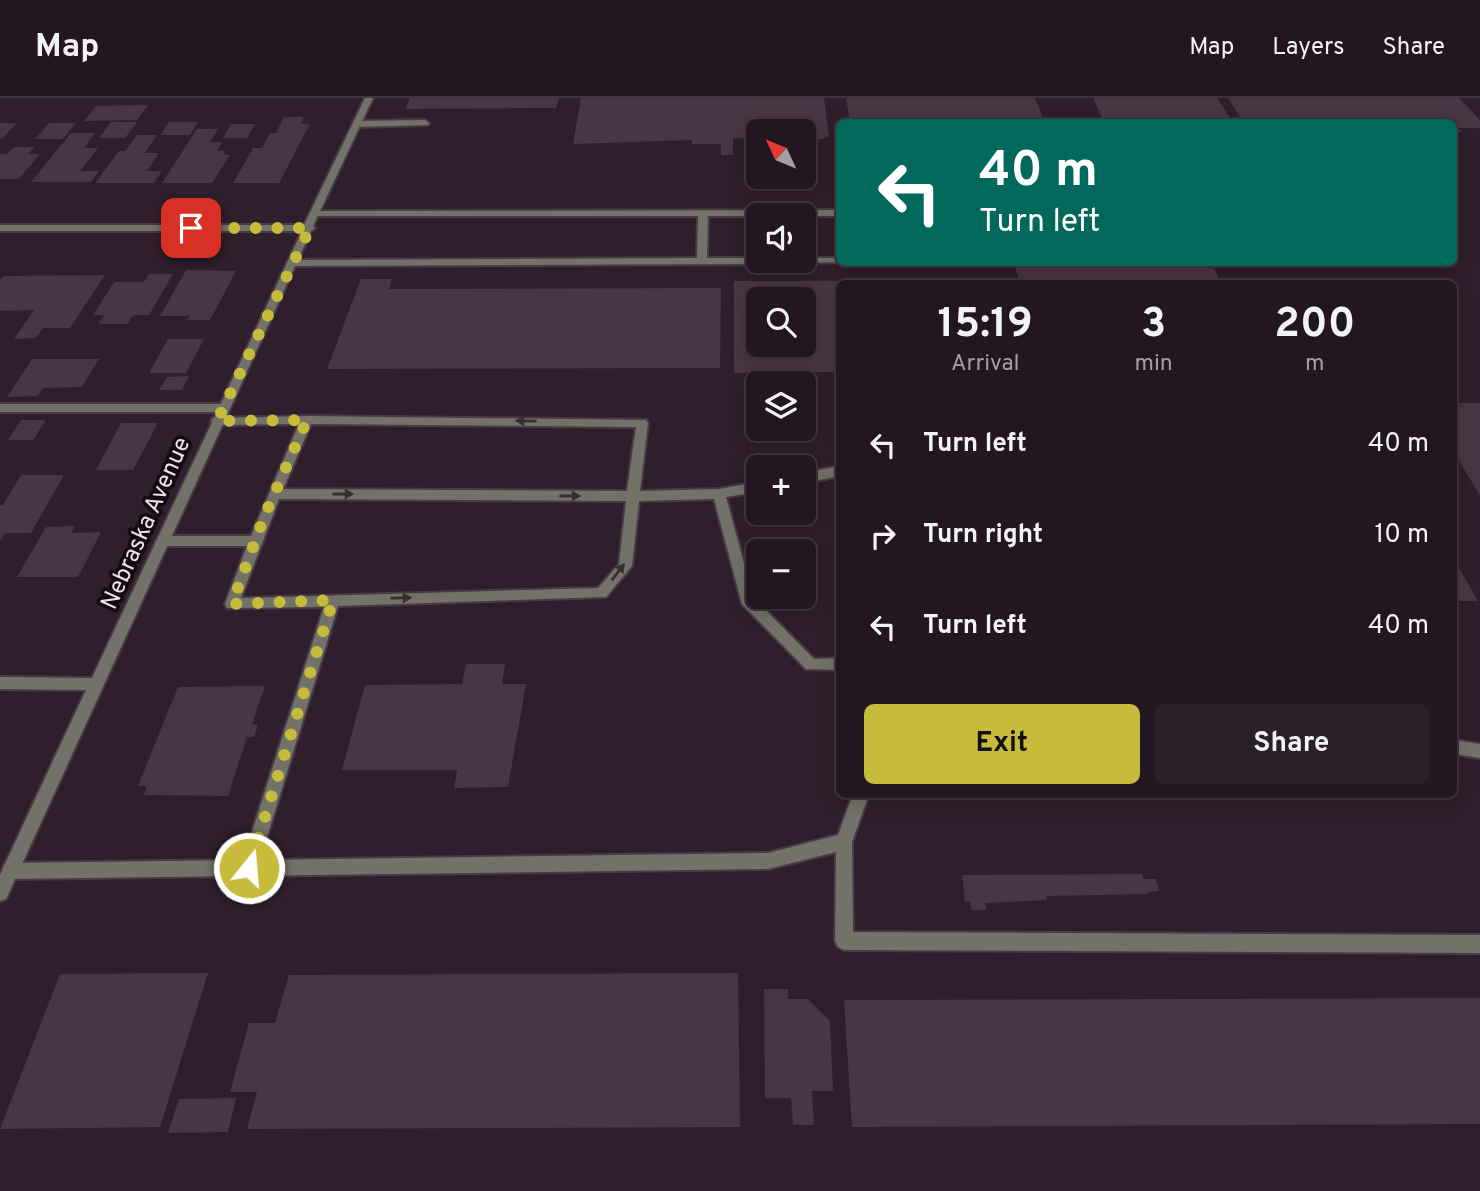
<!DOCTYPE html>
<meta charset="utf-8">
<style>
body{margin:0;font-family:Overpass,sans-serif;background:#2b1f29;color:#f1f3f6;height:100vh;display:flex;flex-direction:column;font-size:26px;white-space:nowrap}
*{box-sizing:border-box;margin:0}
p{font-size:23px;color:#a39fa5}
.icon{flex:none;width:38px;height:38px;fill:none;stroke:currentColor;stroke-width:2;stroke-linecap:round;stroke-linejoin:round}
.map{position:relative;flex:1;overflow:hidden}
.sheet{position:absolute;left:836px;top:182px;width:621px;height:518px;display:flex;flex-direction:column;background:#231620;border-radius:10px;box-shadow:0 4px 18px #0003,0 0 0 2px #40353e}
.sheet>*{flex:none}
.top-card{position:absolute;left:836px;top:21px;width:621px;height:147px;border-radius:10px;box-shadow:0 4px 18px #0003,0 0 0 2px #40353e;background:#00695c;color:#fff;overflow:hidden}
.needle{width:46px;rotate:314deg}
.tools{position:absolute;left:746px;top:21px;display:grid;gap:14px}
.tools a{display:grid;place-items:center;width:70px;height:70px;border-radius:10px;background:#231620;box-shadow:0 4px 18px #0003,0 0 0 2px #40353e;font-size:35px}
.pin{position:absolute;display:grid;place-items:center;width:60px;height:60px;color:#fff;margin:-30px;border-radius:14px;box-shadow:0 4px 10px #0006}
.me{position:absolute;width:77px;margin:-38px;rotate:17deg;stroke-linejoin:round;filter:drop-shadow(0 0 5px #0008)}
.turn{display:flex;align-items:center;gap:24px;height:147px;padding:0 28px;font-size:32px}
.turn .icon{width:91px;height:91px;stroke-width:2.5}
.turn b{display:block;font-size:49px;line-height:60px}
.eta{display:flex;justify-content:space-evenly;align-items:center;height:119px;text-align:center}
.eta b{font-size:42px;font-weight:700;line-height:49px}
.primary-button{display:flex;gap:14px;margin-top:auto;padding:14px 28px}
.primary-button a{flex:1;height:80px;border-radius:10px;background:#c7bb3b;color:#111;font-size:28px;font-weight:700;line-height:80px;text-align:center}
.primary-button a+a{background:#2b1f29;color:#f1f3f6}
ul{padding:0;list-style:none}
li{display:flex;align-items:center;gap:21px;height:91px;padding:0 28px}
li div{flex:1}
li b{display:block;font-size:26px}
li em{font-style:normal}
header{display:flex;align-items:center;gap:42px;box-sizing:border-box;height:98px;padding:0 35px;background:#231620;border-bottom:2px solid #40353e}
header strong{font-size:33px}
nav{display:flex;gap:38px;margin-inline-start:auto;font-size:24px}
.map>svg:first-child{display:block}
.building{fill:#493644;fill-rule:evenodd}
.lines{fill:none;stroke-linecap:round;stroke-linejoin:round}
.service-casing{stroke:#4a3946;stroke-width:4}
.minor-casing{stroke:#4a3946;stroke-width:4}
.service{fill:#737268;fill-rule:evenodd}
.minor{fill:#737268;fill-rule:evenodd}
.oneway{fill:#352f2f}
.route{stroke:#c7bb3b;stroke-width:12;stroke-dasharray:0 21.6}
.labels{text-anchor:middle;stroke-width:7;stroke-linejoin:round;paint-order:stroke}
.street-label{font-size:24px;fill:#eee2ea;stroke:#130b10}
</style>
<header>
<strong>Map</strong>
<nav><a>Map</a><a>Layers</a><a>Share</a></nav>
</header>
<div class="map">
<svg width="1480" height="1093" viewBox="0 0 1480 1093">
<rect width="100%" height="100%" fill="#2f1e2b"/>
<path class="building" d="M 410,0 L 559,0 L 556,10 L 405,11 Z
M 581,0 L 824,0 L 829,38 L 822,41 L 803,42 L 803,33 L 758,33 L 758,40 L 733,40 L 733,57 L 721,57 L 721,46 L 692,46 L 692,42 L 573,46 Z
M 846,0 L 1035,0 L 1045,24 L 850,24 Z
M 1093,0 L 1217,0 L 1233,24 L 1104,24 Z
M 1228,0 L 1459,0 L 1480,22 L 1480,30 L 1458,30 L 1462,34 L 1454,34 L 1454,24 L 1243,24 Z
M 148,7 L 137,22 L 84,23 L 96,8 Z
M 284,19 L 304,19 L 301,26 L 310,26 L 279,85 L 233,85 L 253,50 L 262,50 L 270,35 L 276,35 Z
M 111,24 L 137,24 L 125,40 L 99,40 Z
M 169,24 L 198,24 L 190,37 L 160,37 Z
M 0,25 L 17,25 L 2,41 L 0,41 Z
M 49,25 L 76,25 L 63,41 L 35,41 Z
M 231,26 L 255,26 L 247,40 L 223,40 Z
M 197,31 L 218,31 L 210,44 L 222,44 L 217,53 L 225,52 L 223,57 L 230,57 L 212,85 L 162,85 Z
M 71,35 L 95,35 L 84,50 L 98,50 L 80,73 L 99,73 L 91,84 L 31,84 Z
M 137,37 L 157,37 L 145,55 L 159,55 L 147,73 L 162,73 L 154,85 L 95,85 L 119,53 L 125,53 Z
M 14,49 L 35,49 L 28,56 L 40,56 L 19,81 L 0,81 L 0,56 L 7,56 Z
M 1014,164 L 1211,164 L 1222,186 L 1020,186 Z
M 186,172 L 236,173 L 210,222 L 187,222 L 190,218 L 160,218 Z
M 149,176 L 173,176 L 149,217 L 133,217 L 127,226 L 98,226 L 104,217 L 93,217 L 114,184 L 144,184 Z
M 105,177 L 70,230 L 43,230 L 36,240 L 14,241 L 34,212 L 0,213 L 0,182 L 3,178 Z
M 361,181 L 392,181 L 389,191 L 721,190 L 720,270 L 327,271 Z
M 984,182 L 985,186 L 840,186 L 840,274 L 734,275 L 734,183 ZM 758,201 L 803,201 L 803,247 L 758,247 Z
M 168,241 L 204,241 L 186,275 L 149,275 Z
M 32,261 L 99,261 L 82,289 L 43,290 L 38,298 L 7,299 Z
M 189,278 L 182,292 L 159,292 L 167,279 Z
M 1454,305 L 1480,305 L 1480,397 L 1454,355 Z
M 21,322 L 46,322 L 33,342 L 8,342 Z
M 121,325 L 158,325 L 133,372 L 96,372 Z
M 21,377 L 64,377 L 31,435 L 5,435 L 0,443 L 0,407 L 3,407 Z
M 75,428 L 71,435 L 101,434 L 78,479 L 17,479 L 46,429 Z
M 1454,461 L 1478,503 L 1454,503 Z
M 466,566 L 505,566 L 502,586 L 526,586 L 508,689 L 454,690 L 457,672 L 342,672 L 365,587 L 462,586 Z
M 265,588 L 252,626 L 258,627 L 254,639 L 247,639 L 228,698 L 144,697 L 147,688 L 138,688 L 178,589 Z
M 1142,776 L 1143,781 L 1156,781 L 1159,793 L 1147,794 L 1148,796 L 1046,798 L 1047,802 L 985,805 L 986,812 L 971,812 L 970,803 L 965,803 L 962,777 Z
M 208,875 L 160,1029 L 0,1031 L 60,876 Z
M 738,875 L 740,1029 L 247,1031 L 257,994 L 230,994 L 249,925 L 275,925 L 289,877 Z
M 764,891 L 788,891 L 788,901 L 808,901 L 830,923 L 833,993 L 812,993 L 814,1027 L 793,1027 L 791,1000 L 765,1000 Z
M 1480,900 L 1480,1026 L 852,1029 L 844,902 Z
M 236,1000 L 228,1034 L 168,1035 L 179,1001 Z"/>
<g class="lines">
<g class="service-casing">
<path id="service" d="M 425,22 L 429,25 L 428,27 L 357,29 L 353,26 L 357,23 Z
M 840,112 L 840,118 L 708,118 L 707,160 L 758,160 L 758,163 L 763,163 L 758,166 L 293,168 L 288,165 L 293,162 L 697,160 L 698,118 L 313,118 L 313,114 L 316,113 Z
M 803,160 L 840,160 L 840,164 L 844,164 L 799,165 L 798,163 L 803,163 Z
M 0,306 L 223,306 L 229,310 L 223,314 L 0,314 Z
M 307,318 L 646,322 L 648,325 L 640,393 L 719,391 L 758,384 L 758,394 L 726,399 L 753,499 L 814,561 L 840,560 L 840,572 L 806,571 L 742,506 L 714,401 L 639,403 L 632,468 L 606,499 L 338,508 L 260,762 L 768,755 L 838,737 L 853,696 L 869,696 L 852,744 L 853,834 L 1480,837 L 1480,855 L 844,852 L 838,849 L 835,843 L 836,754 L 768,771 L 10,781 L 4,779 L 2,773 L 4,767 L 10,765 L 243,762 L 324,509 L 227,510 L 225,506 L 247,448 L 162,448 L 156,443 L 162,438 L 251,438 L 299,326 L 217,327 L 211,323 L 213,320 ZM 311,326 L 636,329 L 627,393 L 283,391 ZM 279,401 L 626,403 L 619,466 L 598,490 L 241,500 Z
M 840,368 L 840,378 L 803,385 L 803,375 Z
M 1454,642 L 1480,646 L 1480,660 L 1454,656 Z"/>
</g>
<g class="minor-casing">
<path id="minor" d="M 365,0 L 373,0 L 313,128 L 315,130 L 311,133 L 6,801 L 0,803 L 0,777 L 86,592 L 0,591 L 0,579 L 92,580 L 302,133 L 0,133 L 0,127 L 304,127 Z"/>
</g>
<use href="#service" class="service"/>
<use href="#minor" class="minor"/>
</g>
<defs><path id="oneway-solid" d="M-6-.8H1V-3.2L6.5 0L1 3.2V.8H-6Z" transform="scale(1.75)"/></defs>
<g class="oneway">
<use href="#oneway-solid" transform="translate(526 323) rotate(-179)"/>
<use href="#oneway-solid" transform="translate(343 396)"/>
<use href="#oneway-solid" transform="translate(570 398)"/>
<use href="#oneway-solid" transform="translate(618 474) rotate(-53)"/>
<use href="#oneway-solid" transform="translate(401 500) rotate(-1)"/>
</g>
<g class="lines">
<path class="route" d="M 191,130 L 310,130 L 217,323 L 307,322 L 264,419 L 232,506 L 333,502 L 249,770"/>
</g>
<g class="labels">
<g class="street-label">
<text transform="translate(145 425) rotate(-66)" y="8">Nebraska Avenue</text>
</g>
</g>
</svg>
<div class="tools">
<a><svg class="needle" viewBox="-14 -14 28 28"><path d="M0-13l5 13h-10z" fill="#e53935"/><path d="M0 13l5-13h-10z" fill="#a39fa5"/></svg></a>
<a><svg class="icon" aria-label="sound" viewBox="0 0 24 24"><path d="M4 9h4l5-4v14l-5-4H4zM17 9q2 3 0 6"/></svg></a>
<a><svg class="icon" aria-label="search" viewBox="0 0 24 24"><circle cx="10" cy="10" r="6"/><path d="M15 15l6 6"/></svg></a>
<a><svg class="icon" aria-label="layers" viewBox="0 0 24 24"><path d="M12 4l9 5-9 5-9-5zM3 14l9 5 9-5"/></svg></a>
<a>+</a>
<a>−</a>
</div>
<div class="pin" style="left:191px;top:130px;background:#d93025"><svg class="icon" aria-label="arrive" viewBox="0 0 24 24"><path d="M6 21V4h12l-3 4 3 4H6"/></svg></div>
<svg class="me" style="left:249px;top:770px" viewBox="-20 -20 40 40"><circle r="17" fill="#c7bb3b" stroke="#fff" stroke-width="3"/><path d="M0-11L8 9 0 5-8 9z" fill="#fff"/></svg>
<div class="top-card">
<div class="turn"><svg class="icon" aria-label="left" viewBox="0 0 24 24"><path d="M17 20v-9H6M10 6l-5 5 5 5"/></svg><div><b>40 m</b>Turn left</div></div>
</div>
<section class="sheet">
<div class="eta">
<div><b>15:19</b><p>Arrival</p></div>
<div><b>3</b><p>min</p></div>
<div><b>200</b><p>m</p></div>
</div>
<ul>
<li><svg class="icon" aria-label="left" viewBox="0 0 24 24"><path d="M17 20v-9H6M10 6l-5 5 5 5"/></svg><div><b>Turn left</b></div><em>40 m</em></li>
<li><svg class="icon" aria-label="right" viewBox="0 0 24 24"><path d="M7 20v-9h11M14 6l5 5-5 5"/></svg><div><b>Turn right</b></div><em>10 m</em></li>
<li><svg class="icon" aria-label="left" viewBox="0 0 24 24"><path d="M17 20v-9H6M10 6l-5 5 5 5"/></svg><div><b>Turn left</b></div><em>40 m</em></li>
</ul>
<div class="primary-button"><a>Exit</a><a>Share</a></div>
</section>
</div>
